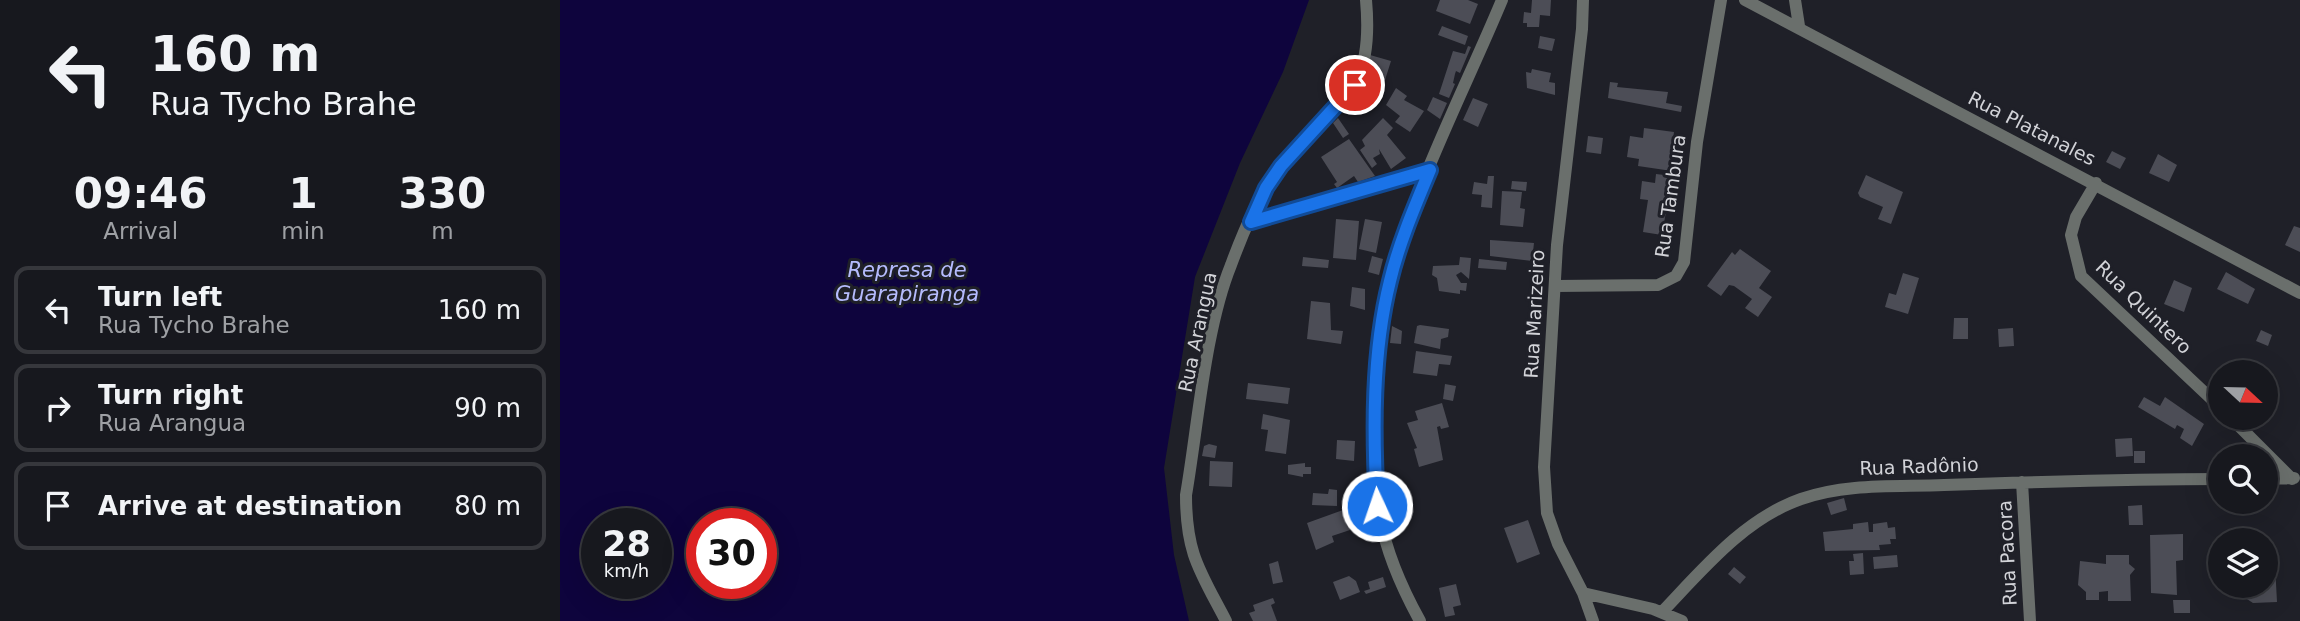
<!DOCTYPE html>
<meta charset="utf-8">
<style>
body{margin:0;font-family:"DejaVu Sans",sans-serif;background:#202127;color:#f1f3f6;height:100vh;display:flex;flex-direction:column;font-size:26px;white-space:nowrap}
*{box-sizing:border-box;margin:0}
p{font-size:23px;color:#9ea0a4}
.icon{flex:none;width:38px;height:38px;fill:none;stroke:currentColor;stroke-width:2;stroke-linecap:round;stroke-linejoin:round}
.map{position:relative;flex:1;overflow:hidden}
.panel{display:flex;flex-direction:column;background:#17181e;width:560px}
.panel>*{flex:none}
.hud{background:#17181e;color:#f1f3f6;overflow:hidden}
.needle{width:46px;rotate:112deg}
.fabs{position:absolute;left:1648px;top:360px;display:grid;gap:14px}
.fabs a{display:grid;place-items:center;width:70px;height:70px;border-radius:50%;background:#17181e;box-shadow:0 7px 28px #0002,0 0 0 2px #36373c;font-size:35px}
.speed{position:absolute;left:21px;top:508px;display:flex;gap:14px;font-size:35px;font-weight:700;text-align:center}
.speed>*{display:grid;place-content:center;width:91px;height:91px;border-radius:50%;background:#17181e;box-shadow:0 7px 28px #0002,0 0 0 2px #36373c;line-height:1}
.speed small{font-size:18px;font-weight:400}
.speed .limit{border:10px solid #d22;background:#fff;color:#111}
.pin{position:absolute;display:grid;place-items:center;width:60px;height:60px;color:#fff;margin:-30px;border:4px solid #fff;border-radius:50%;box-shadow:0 2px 7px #0007}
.me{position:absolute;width:77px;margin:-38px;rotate:357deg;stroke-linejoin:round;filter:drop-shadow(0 0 5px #0008)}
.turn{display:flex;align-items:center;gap:24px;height:147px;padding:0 35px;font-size:32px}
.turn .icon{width:91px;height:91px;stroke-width:2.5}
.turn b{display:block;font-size:49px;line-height:60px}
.eta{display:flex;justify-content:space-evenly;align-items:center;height:119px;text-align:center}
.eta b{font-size:42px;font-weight:600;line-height:49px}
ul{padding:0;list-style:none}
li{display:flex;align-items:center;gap:21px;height:88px;margin:0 14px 10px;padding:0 21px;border:4px solid #36373c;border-radius:14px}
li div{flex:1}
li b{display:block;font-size:26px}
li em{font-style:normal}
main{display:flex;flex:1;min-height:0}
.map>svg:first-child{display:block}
.water{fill:#0e043d;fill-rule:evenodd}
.building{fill:#4c4d56}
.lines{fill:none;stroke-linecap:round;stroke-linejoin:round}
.minor{stroke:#6a6f6c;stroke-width:12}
.route-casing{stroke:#114b97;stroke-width:18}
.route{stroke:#1a73e8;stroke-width:12}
.labels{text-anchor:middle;stroke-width:6;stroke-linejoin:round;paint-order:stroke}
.street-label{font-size:19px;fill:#d2d3d8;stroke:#1f2028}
.water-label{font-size:21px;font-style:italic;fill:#b5bbfd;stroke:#1f2028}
</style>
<main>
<section class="panel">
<div class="hud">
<div class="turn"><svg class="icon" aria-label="left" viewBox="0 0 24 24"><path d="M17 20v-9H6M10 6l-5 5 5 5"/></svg><div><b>160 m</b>Rua Tycho Brahe</div></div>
</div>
<div class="eta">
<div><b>09:46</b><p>Arrival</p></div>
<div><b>1</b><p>min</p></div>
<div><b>330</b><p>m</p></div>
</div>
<ul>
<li><svg class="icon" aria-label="left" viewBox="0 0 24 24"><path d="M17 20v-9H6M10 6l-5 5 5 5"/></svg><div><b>Turn left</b><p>Rua Tycho Brahe</p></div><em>160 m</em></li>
<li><svg class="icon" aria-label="right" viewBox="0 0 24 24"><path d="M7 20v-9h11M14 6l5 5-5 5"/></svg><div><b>Turn right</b><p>Rua Arangua</p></div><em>90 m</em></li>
<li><svg class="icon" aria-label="arrive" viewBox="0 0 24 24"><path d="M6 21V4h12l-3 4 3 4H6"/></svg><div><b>Arrive at destination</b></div><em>80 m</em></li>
</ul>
</section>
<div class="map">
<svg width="1740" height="621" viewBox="0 0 1740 621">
<rect width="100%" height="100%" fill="#1f2028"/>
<path class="water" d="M 0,0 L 749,0 L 723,72 L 680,163 L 635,277 L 604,468 L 614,555 L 629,621 L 0,621 ZM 37,523 L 96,523 L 96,583 L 37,583 ZM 201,523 L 201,583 L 142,583 L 142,523 Z"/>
<path class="building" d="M 880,0 L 908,0 L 918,4 L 910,24 L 876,11 Z
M 972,0 L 991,0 L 990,16 L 980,15 L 979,27 L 967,27 L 967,23 L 963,23 L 964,12 L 971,13 Z
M 882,26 L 908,36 L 905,45 L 878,35 Z
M 980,36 L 995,39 L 992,51 L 978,48 Z
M 908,46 L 911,47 L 900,73 L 896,71 L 895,74 L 893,83 L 895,84 L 889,98 L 879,94 L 893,51 L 905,54 Z
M 810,55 L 831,61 L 825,80 L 808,67 Z
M 972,69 L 991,73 L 989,82 L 995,83 L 995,95 L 967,88 L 966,72 L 971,73 Z
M 1050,82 L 1058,83 L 1057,87 L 1108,92 L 1106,103 L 1122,106 L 1121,112 L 1048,98 Z
M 836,88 L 847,96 L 844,100 L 864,111 L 850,132 L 835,122 L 840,116 L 826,105 Z
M 873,97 L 887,103 L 880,119 L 867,110 Z
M 913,98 L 928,104 L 918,127 L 903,120 Z
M 778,118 L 789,134 L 783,138 L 773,123 Z
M 823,118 L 833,128 L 827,135 L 846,158 L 831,169 L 819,149 L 820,154 L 813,158 L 817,164 L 812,168 L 800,150 L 805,146 L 802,140 Z
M 1084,128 L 1114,132 L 1110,165 L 1113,165 L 1112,171 L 1078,166 L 1079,159 L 1067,157 L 1070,136 L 1083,138 Z
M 1028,136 L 1043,138 L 1041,154 L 1026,152 Z
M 789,139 L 815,176 L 798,182 L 794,176 L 777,188 L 774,184 L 777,182 L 761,157 Z
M 1552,151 L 1566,158 L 1560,169 L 1546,162 Z
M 1598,154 L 1617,165 L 1609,182 L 1589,173 Z
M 1096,174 L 1112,176 L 1102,235 L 1083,232 L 1088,200 L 1080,199 L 1082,181 L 1095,183 Z
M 1306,175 L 1343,192 L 1331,224 L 1318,219 L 1323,207 L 1300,197 L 1298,193 Z
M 928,176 L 934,176 L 932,208 L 921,207 L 922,195 L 912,194 L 914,182 L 927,184 Z
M 952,181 L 967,182 L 966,191 L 951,189 Z
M 942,191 L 962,192 L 960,208 L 965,209 L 963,227 L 940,225 Z
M 776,219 L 799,221 L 796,260 L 773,258 Z
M 805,219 L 822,222 L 816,253 L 799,249 Z
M 1734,226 L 1740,228 L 1740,252 L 1725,245 Z
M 930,240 L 974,243 L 972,261 L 930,256 Z
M 1180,249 L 1211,271 L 1199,288 L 1212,297 L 1198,317 L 1185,308 L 1192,299 L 1174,286 L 1169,285 L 1161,296 L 1147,286 L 1172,252 L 1175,255 Z
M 812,256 L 823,259 L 819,275 L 808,272 Z
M 743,257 L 769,260 L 768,268 L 742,266 Z
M 900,257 L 911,258 L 909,279 L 901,272 L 896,275 L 901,283 L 907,283 L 906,291 L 900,290 L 900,294 L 879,291 L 877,278 L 872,275 L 873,266 L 899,265 Z
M 919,259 L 947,262 L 946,270 L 918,268 Z
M 1666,272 L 1695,289 L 1688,304 L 1657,289 Z
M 1343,273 L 1359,278 L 1348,314 L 1325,307 L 1329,293 L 1336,295 Z
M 1614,280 L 1632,288 L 1624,312 L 1604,304 Z
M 792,287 L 805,289 L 805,310 L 790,306 Z
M 751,301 L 770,303 L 771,330 L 783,331 L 781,344 L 747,339 Z
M 1394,318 L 1408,318 L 1408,339 L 1393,339 Z
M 860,325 L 889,329 L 888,337 L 881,339 L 880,349 L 854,343 L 857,326 Z
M 832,326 L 842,331 L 841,344 L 830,343 Z
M 1453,328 L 1454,346 L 1439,347 L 1438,329 Z
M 1701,330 L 1712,335 L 1708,346 L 1696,341 Z
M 856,351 L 892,356 L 890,365 L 879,364 L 877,376 L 853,373 Z
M 688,383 L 730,388 L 728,404 L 686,399 Z
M 885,384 L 896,386 L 893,401 L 883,399 Z
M 1584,397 L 1600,406 L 1605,397 L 1644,424 L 1632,446 L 1620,438 L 1624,429 L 1617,425 L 1615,429 L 1578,407 Z
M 882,403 L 889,427 L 881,429 L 880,426 L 877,427 L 883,460 L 859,467 L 854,449 L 857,448 L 847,423 L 858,420 L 855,411 Z
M 703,414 L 730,420 L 726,454 L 705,451 L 708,430 L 701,429 Z
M 1572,438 L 1573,456 L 1556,457 L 1555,439 Z
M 777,440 L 795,441 L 794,461 L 776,459 Z
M 649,444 L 657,446 L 655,458 L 642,456 L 644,446 Z
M 1574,451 L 1585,451 L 1585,463 L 1574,463 Z
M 650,461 L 673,462 L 672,487 L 649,486 Z
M 745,463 L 745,467 L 751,467 L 751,474 L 743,474 L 743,477 L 728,474 L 728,465 Z
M 769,489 L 777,490 L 777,506 L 752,505 L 753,493 L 768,494 Z
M 1284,498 L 1287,510 L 1271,515 L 1267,503 Z
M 1582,505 L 1583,525 L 1569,525 L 1568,506 Z
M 783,510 L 790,530 L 772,536 L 774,542 L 756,550 L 747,523 Z
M 968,520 L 980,554 L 957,563 L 944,528 Z
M 1308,522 L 1309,532 L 1313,532 L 1313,524 L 1327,522 L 1328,528 L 1335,527 L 1336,539 L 1330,539 L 1331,544 L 1319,545 L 1320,550 L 1265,551 L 1263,532 L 1293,529 L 1293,524 Z
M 1623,534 L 1623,560 L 1616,561 L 1617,595 L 1591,593 L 1590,535 Z
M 1303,553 L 1304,574 L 1290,575 L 1289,561 L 1294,561 L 1293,554 Z
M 1337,555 L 1338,567 L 1314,569 L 1313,557 Z
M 1546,555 L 1569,555 L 1569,564 L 1575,569 L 1570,575 L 1571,601 L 1548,601 L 1548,591 L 1539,592 L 1539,600 L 1526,600 L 1526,592 L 1518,585 L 1520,561 L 1546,564 Z
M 718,561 L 723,582 L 713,584 L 709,564 Z
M 1715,565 L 1717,602 L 1693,603 L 1667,586 L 1706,586 L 1706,566 Z
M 1174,567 L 1186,577 L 1180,584 L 1168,574 Z
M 789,576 L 796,581 L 800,592 L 780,600 L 773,582 Z
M 823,577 L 826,587 L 806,594 L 804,591 L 810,589 L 808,582 Z
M 896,584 L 901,605 L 893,607 L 895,615 L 885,617 L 879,588 Z
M 713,598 L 715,603 L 711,605 L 717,621 L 693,621 L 689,613 L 695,611 L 693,605 Z
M 1613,600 L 1630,600 L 1630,613 L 1614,613 Z"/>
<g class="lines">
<path class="minor" d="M 1023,0 L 1022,29 L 997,245 L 984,467 L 987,513 L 998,544 L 1023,593 L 1033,621
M 1185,0 L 1740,293
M 1235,0 L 1239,26
M 1536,183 L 1516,217 L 1511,235 L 1521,276 L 1661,408
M 691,222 L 870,170
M 996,286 L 1098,285 L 1116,276 L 1124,262 L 1137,142 L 1161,0
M 1671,418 L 1732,479
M 1706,479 L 1734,478
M 1462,482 L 1470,621
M 1023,593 L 1093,609 L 1122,621
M 1102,612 C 1143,569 1184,519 1241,499 C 1286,483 1337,487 1384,485 C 1476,482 1568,479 1661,479
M 666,621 C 640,571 626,554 626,495 C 638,425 645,329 671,265 C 682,235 701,190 721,165 C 777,100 815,98 806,0
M 860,621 C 816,541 812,497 817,407 C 819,364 819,323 830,281 C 853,188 905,89 942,0"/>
</g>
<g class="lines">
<g class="route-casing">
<path id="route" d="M 795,85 L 721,166 L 706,188 L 691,222 L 870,170 C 855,206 839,243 830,281 C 812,353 813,433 817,506"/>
</g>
<use href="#route" class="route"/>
</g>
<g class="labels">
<g class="street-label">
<text transform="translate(1472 128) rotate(27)" y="7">Rua Platanales</text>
<text transform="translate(1110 196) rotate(-82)" y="7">Rua Tambura</text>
<text transform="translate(1584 307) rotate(44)" y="7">Rua Quintero</text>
<text transform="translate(974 314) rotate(-87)" y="7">Rua Marizeiro</text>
<text transform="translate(637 332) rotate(-78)" y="7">Rua Arangua</text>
<text transform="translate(1359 466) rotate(-2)" y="7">Rua Radônio</text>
<text transform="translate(1447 553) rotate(-93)" y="7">Rua Pacora</text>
</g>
<g class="water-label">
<text x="347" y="277">Represa de<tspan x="347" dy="24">Guarapiranga</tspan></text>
</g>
</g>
</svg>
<div class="fabs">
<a><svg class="needle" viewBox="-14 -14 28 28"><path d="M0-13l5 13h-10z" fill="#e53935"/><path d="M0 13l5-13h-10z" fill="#9ea0a4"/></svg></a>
<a><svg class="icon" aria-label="search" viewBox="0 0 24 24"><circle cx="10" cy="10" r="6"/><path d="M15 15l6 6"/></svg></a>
<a><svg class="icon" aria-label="layers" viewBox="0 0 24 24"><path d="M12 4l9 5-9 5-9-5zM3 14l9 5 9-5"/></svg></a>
</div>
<div class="speed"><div>28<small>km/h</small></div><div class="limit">30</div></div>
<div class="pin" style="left:795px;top:85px;background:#d93025"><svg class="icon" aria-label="arrive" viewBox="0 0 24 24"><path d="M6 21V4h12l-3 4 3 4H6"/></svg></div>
<svg class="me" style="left:817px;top:506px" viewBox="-20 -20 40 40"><circle r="17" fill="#1a73e8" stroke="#fff" stroke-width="3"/><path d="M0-11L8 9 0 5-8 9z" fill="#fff"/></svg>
</div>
</main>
